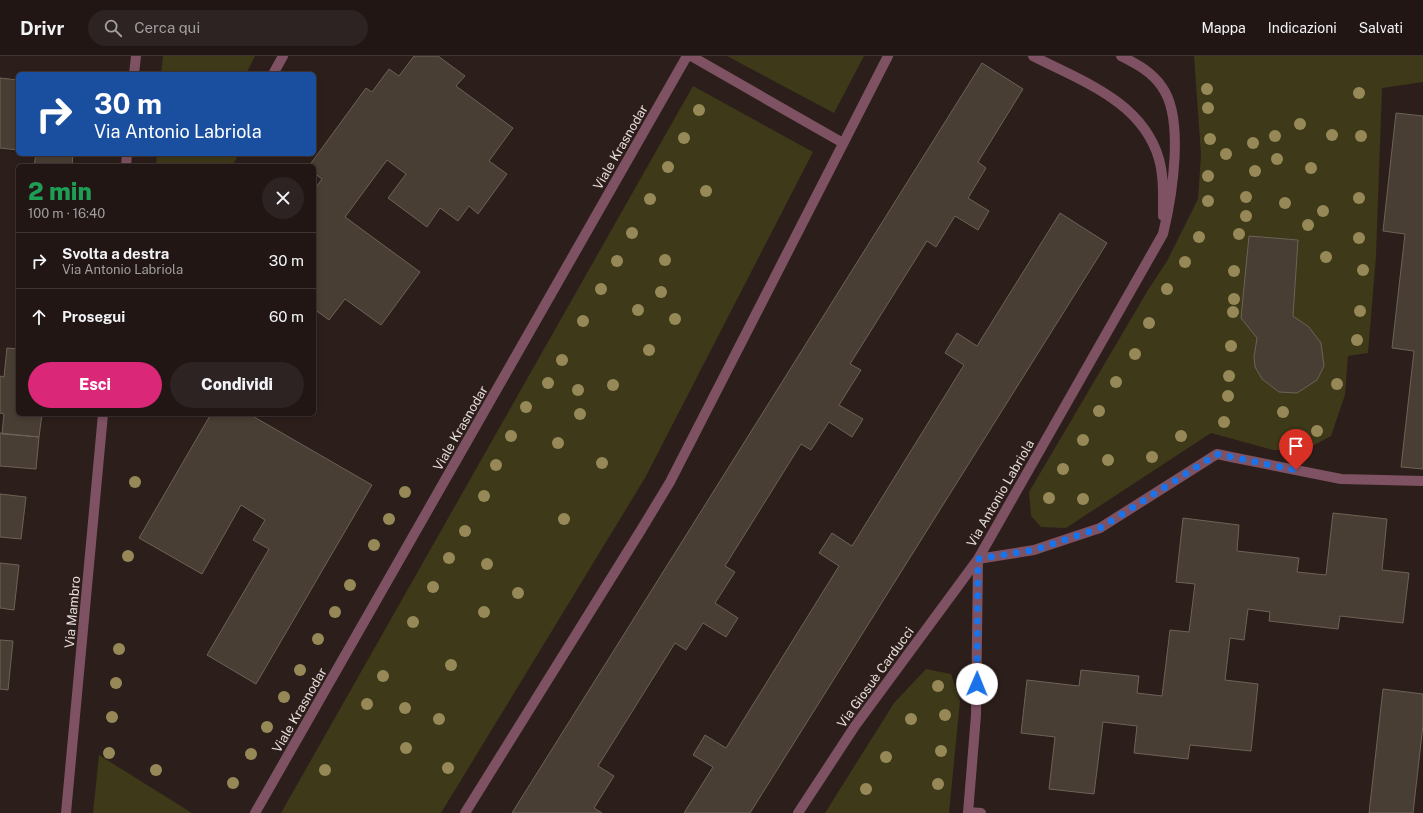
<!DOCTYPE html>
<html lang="it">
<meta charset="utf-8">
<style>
body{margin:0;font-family:"Public Sans",sans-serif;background:#2d2322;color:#f1f3f6;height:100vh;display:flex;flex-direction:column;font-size:15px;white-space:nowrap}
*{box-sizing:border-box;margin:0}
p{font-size:13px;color:#a29fa0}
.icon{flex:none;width:22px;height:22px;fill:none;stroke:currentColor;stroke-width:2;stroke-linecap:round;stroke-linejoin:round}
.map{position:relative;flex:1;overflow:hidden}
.sheet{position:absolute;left:16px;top:108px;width:300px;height:252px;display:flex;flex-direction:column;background:#211614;border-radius:6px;box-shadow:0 2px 6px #0003,0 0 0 1px #3e3534}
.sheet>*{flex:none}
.banner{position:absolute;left:16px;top:16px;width:300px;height:84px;border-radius:6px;box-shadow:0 2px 6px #0003,0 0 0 1px #3e3534;background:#1a4fa0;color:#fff;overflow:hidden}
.pin{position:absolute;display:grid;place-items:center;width:34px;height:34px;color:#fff;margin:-41px -17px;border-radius:50% 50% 50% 0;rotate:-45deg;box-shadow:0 0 4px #0007}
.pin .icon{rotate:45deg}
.me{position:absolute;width:44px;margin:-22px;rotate:1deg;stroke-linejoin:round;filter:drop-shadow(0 0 3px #0008)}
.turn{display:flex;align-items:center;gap:14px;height:84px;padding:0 12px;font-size:18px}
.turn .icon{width:52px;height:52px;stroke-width:2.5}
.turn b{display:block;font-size:28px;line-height:34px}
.round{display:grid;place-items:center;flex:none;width:42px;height:42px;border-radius:21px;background:#2d2322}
.head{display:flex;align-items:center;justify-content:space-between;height:68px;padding:0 12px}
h1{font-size:24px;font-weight:800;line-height:30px;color:#1e9e55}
.action{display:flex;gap:8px;margin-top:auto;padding:8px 12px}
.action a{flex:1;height:46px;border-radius:24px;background:#db2777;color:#fff;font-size:16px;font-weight:800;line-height:46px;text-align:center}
.action a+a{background:#2d2322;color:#f1f3f6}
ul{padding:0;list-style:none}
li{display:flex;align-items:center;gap:12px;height:56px;padding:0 12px;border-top:1px solid #3e3534}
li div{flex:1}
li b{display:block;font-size:15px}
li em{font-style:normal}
header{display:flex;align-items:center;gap:24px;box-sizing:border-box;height:56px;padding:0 20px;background:#211614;border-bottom:1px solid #3e3534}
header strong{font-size:19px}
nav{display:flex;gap:22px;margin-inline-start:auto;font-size:14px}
.search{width:280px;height:36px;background:#2d2322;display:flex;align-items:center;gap:10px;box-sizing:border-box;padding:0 14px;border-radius:22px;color:#a29fa0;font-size:15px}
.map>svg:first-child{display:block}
.green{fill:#3d3919}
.building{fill:#493e33;stroke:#6e6257}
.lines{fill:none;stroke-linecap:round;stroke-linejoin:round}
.lane{stroke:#7e5262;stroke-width:10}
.street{stroke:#7e5262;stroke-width:10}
.tree{fill:#968957}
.route{stroke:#1a73e8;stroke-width:7;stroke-dasharray:0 12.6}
.labels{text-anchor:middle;stroke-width:4;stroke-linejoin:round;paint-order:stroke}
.street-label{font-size:13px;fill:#e7ddda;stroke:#2c1e1b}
</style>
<header>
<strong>Drivr</strong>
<div class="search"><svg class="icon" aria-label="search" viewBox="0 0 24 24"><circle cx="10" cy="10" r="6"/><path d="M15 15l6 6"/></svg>Cerca qui</div>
<nav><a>Mappa</a><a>Indicazioni</a><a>Salvati</a></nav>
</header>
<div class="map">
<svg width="1423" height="757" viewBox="0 0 1423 757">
<rect width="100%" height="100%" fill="#2c1e1b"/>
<path class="green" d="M 163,0 L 255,0 L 246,18 L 161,18 Z
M 727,0 L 864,0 L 834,57 Z
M 1194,0 L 1423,0 L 1423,26 L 1382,32 L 1376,200 L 1368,297 L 1348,300 L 1345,339 L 1331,380 L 1303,395 L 1273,394 L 1211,377 L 1066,472 L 1041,471 L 1031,460 L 1029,436 L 1148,234 L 1167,205 L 1198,143 L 1201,99 Z
M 693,30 L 813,96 L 645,422 L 441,757 L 281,757 Z
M 157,98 L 239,98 L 232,110 L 156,110 Z
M 926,613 L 951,618 L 960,645 L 949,757 L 825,757 L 894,647 Z
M 99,699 L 192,757 L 93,757 Z"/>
<path class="building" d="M 414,0 L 438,0 L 465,20 L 456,30 L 513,72 L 489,105 L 507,118 L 478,158 L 469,150 L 458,165 L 440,152 L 427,171 L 388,142 L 406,118 L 387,104 L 345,161 L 420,216 L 381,269 L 345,243 L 329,264 L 314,253 L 314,134 L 322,123 L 314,117 L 314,110 L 309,110 L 366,32 L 372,36 L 389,13 L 399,20 Z
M 982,7 L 1023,33 L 978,106 L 986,112 L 968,142 L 989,155 L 978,174 L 955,160 L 936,191 L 927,185 L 850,308 L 861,314 L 839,349 L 863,363 L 852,381 L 829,366 L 811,394 L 801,388 L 725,510 L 735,516 L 715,547 L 738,562 L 726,581 L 703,567 L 686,594 L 675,587 L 598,710 L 614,720 L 594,752 L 602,757 L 512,757 Z
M 0,22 L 18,24 L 18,94 L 0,92 Z
M 1396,57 L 1423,60 L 1423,413 L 1401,411 L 1414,295 L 1392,292 L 1405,178 L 1383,175 Z
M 36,98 L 73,98 L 72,110 L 34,110 Z
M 1060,157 L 1107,187 L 750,757 L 684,757 L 713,711 L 693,699 L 705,679 L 726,692 L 839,510 L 819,497 L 832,477 L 852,490 L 964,309 L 945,297 L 957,277 L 977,290 Z
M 1249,180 L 1298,184 L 1293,260 L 1309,271 L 1321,287 L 1324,310 L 1317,324 L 1297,337 L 1279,336 L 1262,323 L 1255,311 L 1254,301 L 1257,282 L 1241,262 Z
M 7,292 L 18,293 L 18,358 L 42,358 L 39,381 L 2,378 L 4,358 L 0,357 L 0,320 L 4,321 Z
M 211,358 L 249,358 L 372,429 L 256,628 L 207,599 L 269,493 L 253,484 L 265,464 L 241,449 L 202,518 L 139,482 Z
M 0,377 L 39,381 L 36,413 L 0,410 Z
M 0,438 L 26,441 L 21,483 L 0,481 Z
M 1333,457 L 1387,463 L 1382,514 L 1409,517 L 1403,567 L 1340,560 L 1338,573 L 1269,565 L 1270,556 L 1248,553 L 1244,584 L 1230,582 L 1225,624 L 1258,628 L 1251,695 L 1190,689 L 1188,703 L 1134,697 L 1137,670 L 1103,666 L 1094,738 L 1049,733 L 1055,681 L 1021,677 L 1027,624 L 1079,630 L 1081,614 L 1139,620 L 1137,637 L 1162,640 L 1170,574 L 1189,576 L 1195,528 L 1176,526 L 1183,462 L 1239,469 L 1237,495 L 1299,502 L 1297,516 L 1326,519 Z
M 0,507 L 19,509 L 14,554 L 0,552 Z
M 0,584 L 13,585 L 8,634 L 0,633 Z
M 1383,633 L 1423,638 L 1423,669 L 1413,757 L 1369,757 Z"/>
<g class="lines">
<path class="lane" d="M 1236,402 L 1341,423 L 1423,425"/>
<path class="street" d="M 691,0 L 843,87
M 1033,0 C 1081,25 1142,45 1159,103 C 1164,121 1163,141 1163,160
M 134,18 L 136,0
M 273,18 L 283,0
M 126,110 L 127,98
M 978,503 L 1034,494 L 1100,472 L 1217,398 L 1236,402
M 968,756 L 981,757
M 66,757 L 103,358
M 255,757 L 687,0
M 465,757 L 641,474 L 670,426 L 888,0
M 798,757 L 855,670 L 978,503 L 1163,178 C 1172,141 1185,63 1162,31 C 1152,16 1137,8 1121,0
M 968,757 L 976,659 L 978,503"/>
</g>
<g class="tree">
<circle cx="1207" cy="33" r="6"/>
<circle cx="1359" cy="37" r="6"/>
<circle cx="1208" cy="52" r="6"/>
<circle cx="699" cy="54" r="6"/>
<circle cx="1300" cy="68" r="6"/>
<circle cx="1332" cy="79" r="6"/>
<circle cx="1275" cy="80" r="6"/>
<circle cx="1361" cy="80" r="6"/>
<circle cx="684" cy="82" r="6"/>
<circle cx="1210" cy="83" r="6"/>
<circle cx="1253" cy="87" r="6"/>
<circle cx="1226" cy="98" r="6"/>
<circle cx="1277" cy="103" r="6"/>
<circle cx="668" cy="111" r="6"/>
<circle cx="1311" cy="112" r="6"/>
<circle cx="1255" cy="115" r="6"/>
<circle cx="1208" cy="120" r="6"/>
<circle cx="706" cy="135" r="6"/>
<circle cx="1246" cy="141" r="6"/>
<circle cx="1359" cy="142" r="6"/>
<circle cx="650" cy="143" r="6"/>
<circle cx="1208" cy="145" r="6"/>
<circle cx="1285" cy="147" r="6"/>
<circle cx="1323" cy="155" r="6"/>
<circle cx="1246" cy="160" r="6"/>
<circle cx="1308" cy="169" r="6"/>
<circle cx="632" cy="177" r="6"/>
<circle cx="1239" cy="178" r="6"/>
<circle cx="1199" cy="181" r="6"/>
<circle cx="1359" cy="182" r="6"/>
<circle cx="1326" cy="201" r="6"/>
<circle cx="665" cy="204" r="6"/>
<circle cx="617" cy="205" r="6"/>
<circle cx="1185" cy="206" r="6"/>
<circle cx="1363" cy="214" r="6"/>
<circle cx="1234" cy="215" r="6"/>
<circle cx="601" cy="233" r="6"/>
<circle cx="1167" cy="233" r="6"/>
<circle cx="661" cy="236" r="6"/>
<circle cx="1234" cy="243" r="6"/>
<circle cx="638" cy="254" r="6"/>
<circle cx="1360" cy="255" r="6"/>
<circle cx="1233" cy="256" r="6"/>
<circle cx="675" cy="263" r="6"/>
<circle cx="583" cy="265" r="6"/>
<circle cx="1149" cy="267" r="6"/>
<circle cx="1357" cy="284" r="6"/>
<circle cx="1231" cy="290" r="6"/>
<circle cx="649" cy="294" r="6"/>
<circle cx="1135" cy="298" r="6"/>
<circle cx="562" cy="304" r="6"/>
<circle cx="1229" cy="320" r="6"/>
<circle cx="1116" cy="326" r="6"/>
<circle cx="548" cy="327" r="6"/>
<circle cx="1337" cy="328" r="6"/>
<circle cx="613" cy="329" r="6"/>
<circle cx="578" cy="334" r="6"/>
<circle cx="1228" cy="340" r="6"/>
<circle cx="526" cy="351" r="6"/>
<circle cx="1099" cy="355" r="6"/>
<circle cx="1283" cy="356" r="6"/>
<circle cx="580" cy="358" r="6"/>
<circle cx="1224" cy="366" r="6"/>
<circle cx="1317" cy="375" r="6"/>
<circle cx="511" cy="380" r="6"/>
<circle cx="1181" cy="380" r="6"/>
<circle cx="1083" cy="384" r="6"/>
<circle cx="558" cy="387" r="6"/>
<circle cx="1152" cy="401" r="6"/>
<circle cx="1108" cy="404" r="6"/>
<circle cx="602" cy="407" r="6"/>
<circle cx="496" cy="409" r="6"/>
<circle cx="1063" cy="413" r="6"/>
<circle cx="135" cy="426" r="6"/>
<circle cx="405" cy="436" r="6"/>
<circle cx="484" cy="440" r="6"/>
<circle cx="1049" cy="442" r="6"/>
<circle cx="1083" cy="443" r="6"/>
<circle cx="389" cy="463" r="6"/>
<circle cx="564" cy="463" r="6"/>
<circle cx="465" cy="475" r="6"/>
<circle cx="374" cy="489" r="6"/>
<circle cx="128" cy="500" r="6"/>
<circle cx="449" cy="502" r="6"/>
<circle cx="487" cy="508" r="6"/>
<circle cx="350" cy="529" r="6"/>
<circle cx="433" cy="531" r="6"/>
<circle cx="518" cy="537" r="6"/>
<circle cx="335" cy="556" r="6"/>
<circle cx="484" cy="556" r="6"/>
<circle cx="413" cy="566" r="6"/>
<circle cx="318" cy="583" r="6"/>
<circle cx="119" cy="593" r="6"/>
<circle cx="451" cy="609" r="6"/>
<circle cx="300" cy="614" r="6"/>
<circle cx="383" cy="620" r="6"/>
<circle cx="116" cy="627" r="6"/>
<circle cx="938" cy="630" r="6"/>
<circle cx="284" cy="641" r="6"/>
<circle cx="367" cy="648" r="6"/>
<circle cx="405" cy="652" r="6"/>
<circle cx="945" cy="659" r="6"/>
<circle cx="112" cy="661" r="6"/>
<circle cx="439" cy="663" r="6"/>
<circle cx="911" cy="663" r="6"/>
<circle cx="267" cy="671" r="6"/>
<circle cx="406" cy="692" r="6"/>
<circle cx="941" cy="695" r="6"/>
<circle cx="109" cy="697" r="6"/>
<circle cx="251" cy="698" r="6"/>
<circle cx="886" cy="701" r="6"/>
<circle cx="448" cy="712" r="6"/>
<circle cx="156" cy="714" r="6"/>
<circle cx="325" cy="714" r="6"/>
<circle cx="233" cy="727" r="6"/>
<circle cx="938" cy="728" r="6"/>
<circle cx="866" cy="733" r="6"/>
</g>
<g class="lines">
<path class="route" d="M 977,628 L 978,503 L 1034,494 L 1100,472 L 1217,398 L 1296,414"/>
</g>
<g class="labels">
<g class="street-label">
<text transform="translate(620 91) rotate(-60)" y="5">Viale Krasnodar</text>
<text transform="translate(460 372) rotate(-60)" y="5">Viale Krasnodar</text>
<text transform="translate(1000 437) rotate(-60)" y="5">Via Antonio Labriola</text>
<text transform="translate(72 556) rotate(-85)" y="5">Via Mambro</text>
<text transform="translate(875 621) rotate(-54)" y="5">Via Giosuè Carducci</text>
<text transform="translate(299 654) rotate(-60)" y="5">Viale Krasnodar</text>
</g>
</g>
</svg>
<div class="pin" style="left:1296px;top:414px;background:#d93025"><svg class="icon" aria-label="arrive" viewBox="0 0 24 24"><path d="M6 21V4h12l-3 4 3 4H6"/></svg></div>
<svg class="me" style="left:977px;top:628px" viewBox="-20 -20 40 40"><circle r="19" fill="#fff"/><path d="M0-13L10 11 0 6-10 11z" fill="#1a73e8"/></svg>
<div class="banner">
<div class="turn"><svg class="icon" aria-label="right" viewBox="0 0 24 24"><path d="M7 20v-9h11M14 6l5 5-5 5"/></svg><div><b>30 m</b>Via Antonio Labriola</div></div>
</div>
<section class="sheet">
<div class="head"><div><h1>2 min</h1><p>100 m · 16:40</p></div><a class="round"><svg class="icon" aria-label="close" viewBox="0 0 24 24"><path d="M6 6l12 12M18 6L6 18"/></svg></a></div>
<ul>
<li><svg class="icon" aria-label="right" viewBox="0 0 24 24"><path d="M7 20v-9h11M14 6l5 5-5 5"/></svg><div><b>Svolta a destra</b><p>Via Antonio Labriola</p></div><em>30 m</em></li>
<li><svg class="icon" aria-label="ahead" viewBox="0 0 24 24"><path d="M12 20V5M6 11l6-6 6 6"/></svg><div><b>Prosegui</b></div><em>60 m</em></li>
</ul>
<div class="action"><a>Esci</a><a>Condividi</a></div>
</section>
</div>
